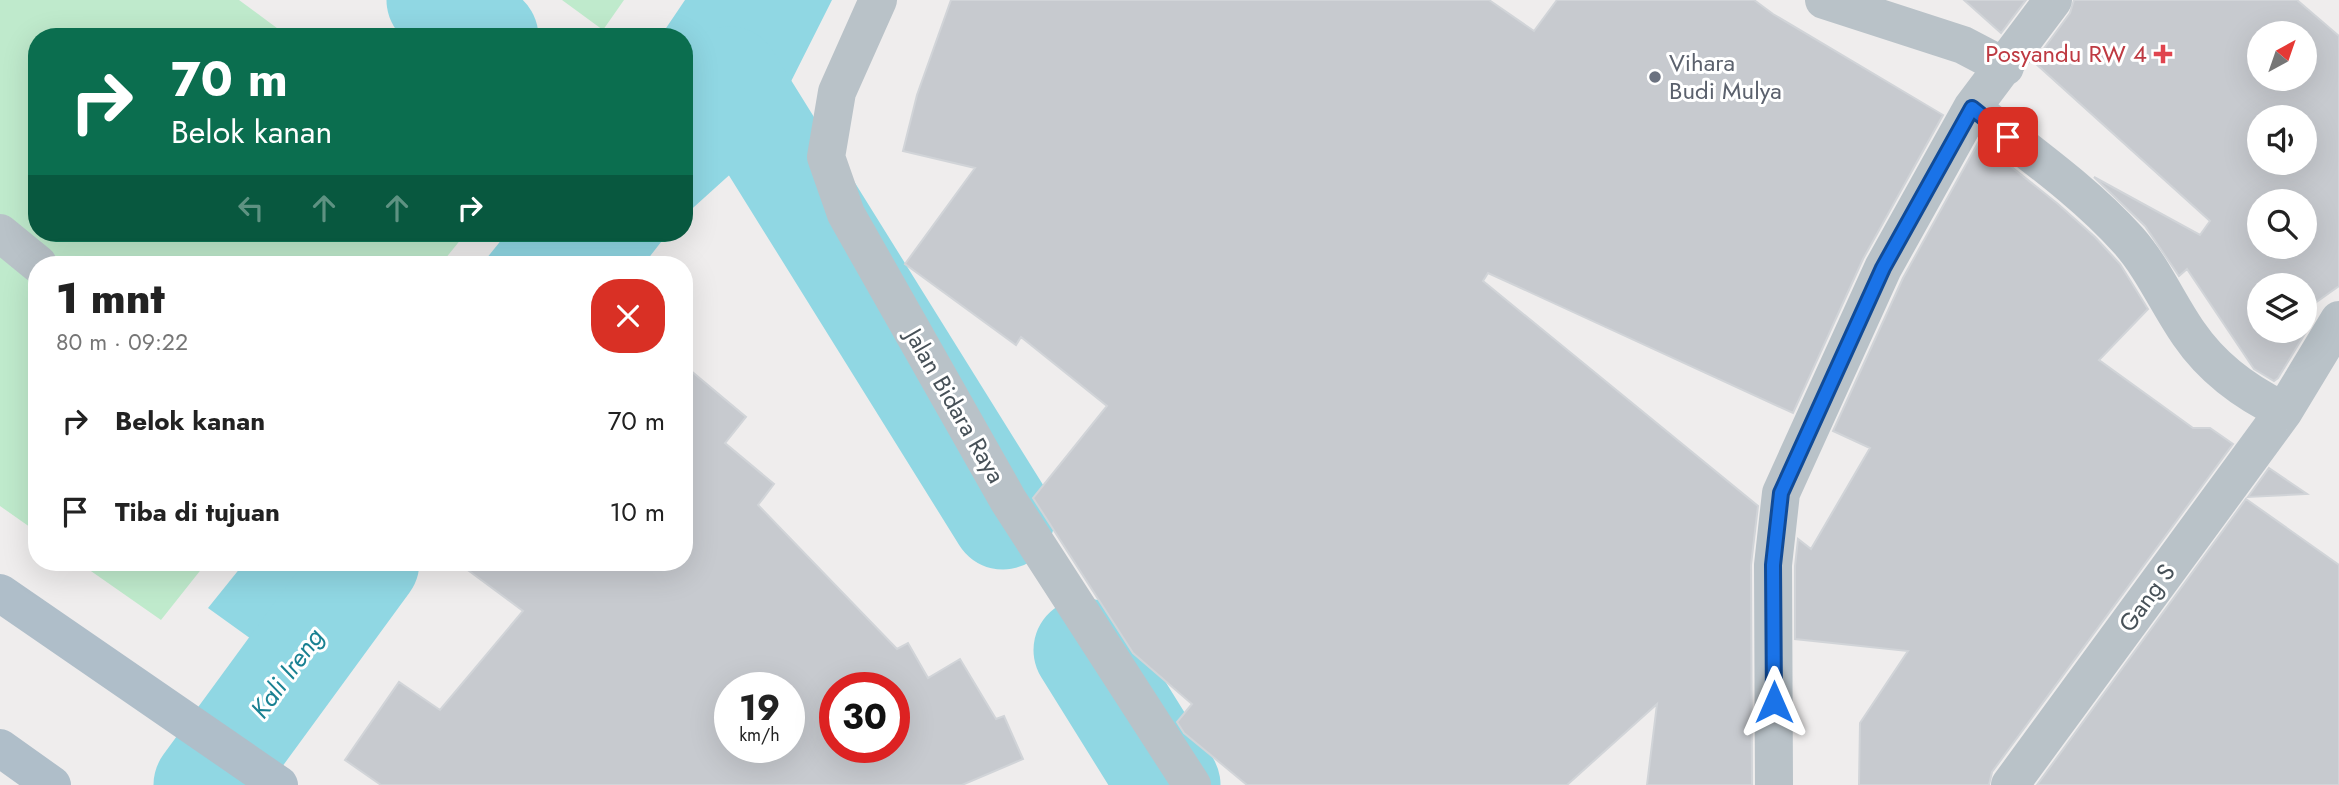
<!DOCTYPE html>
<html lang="id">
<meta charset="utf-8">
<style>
body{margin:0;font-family:Jost,sans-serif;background:#f6f6f6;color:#222;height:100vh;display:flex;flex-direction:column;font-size:26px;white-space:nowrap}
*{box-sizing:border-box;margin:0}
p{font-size:23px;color:#767676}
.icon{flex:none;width:38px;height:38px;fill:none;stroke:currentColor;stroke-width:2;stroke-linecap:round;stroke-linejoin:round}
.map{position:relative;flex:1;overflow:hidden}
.side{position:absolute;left:28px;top:256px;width:665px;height:315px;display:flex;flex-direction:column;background:#fff;border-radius:28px;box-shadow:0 7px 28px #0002}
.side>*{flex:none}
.banner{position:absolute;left:28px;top:28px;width:665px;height:214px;border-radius:28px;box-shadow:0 7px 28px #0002;background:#0b6e4f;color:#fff;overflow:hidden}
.needle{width:46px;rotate:40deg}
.tools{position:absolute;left:2247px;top:21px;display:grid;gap:14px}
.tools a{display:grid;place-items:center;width:70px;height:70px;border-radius:50%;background:#fff;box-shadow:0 7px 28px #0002;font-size:35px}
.speed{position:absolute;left:714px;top:672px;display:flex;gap:14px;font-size:35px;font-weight:700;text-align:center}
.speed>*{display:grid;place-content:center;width:91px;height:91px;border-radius:50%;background:#fff;box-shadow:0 7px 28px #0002;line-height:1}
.speed small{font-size:18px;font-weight:400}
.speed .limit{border:10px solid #d22;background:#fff;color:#111}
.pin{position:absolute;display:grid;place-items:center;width:60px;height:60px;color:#fff;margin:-30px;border-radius:14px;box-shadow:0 4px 10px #0006}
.me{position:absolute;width:77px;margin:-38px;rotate:0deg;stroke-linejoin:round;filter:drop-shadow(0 0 5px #0008)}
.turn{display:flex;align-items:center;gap:24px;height:147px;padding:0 28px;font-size:32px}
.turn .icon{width:91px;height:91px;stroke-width:2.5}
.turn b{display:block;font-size:49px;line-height:60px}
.lanes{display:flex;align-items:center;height:66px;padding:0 28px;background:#0003;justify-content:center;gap:35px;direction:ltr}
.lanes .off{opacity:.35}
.round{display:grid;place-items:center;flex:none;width:74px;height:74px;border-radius:28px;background:#f6f6f6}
.head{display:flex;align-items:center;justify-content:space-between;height:119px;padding:0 28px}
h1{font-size:42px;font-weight:800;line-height:52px}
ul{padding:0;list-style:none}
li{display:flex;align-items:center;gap:21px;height:91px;padding:0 28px}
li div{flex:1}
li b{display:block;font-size:26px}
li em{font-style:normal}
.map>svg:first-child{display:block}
.green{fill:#bfeacc}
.water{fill:#90d7e3}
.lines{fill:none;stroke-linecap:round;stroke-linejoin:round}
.river{stroke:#90d7e3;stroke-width:103}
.building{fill:#c7cacf;stroke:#d1d4d8;stroke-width:2;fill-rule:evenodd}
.minor{stroke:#b9c2c8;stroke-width:38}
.major{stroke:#afbec9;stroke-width:38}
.route-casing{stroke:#114b97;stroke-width:18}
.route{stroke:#1a73e8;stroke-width:12}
.health-dot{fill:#e0444e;stroke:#fff;stroke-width:2.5}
.worship-dot{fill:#6b7280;stroke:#fff;stroke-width:2.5}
.labels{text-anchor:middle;stroke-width:6;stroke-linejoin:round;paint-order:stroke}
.health-label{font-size:24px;fill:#be3a42;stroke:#fff;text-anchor:end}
.worship-label{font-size:24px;fill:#5b616d;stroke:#fff;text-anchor:start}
.street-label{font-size:24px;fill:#475158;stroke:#fff}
.water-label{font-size:26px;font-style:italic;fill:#198192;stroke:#fff}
</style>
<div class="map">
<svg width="2339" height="785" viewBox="0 0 2339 785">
<rect width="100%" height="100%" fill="#efeded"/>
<path class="green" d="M 0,0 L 239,0 L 289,37 L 37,37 L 37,233 L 466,233 L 441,264 L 37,264 L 37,532 L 0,506 Z
M 562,0 L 624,0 L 603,30 Z
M 78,562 L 207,562 L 161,620 Z"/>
<path class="water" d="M 685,0 L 832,0 L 756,151 L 684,216 L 684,37 L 660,37 Z
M 507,233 L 668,233 L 644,264 L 482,264 Z
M 245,562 L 415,562 L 326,693 L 208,608 Z"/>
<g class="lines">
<path class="river" d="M 438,0 L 487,37
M 729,78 L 1003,518
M 1085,650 L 1169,785
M 205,785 L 368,562"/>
</g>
<path class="building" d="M 951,0 L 1489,0 L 1534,31 L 1557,0 L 1754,0 L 1773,14 L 1943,115 L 1863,259 L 1793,413 L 1488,273 L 1483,281 L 1758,506 L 1751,565 L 1752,785 L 1647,785 L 1657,704 L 1567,785 L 1247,785 L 1184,733 L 1177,722 L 1192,704 L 1133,653 L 1033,498 L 1107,406 L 1021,337 L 1016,345 L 905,264 L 975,168 L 903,151 L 917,95 Z
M 1964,0 L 2026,0 L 2001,33 Z
M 2074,0 L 2297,0 L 2339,36 L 2339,286 L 2305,310 L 2305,285 L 2259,285 L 2259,331 L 2305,330 L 2306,332 L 2278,378 L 2274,381 L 2254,369 L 2187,269 L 2179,276 L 2145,226 L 2094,177 L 2200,235 L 2210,221 L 2034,62 L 2070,13 ZM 2259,33 L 2305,33 L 2305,79 L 2259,79 ZM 2259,117 L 2305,117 L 2305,163 L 2259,163 ZM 2259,201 L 2305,201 L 2305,247 L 2259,247 Z
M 1979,141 L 2058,204 L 2095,237 L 2120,264 L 2148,309 L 2099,360 L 2193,428 L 2210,428 L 2233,444 L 1992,772 L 1989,785 L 1859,785 L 1860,723 L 1908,651 L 1795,639 L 1795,566 L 1798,539 L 1811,549 L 1870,448 L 1833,431 L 1903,278 Z
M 684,365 L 746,417 L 725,443 L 774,484 L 758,505 L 897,649 L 908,643 L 928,678 L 960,659 L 996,719 L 1004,716 L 1023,759 L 962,785 L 381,785 L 345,760 L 399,682 L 440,710 L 523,611 L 457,562 L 684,562 ZM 730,688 L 789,688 L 789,747 L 730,747 ZM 835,688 L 894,688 L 894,747 L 835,747 Z
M 2269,468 L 2307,494 L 2248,497 Z
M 2246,499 L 2339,565 L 2339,785 L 2037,785 Z"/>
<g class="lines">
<path class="minor" d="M 878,0 L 837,92 L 826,157 L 846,214 L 1008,500 L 1192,785
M 1824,0 L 1963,45 L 2005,67
M 1972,108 C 2025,150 2082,189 2128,240 C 2153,268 2168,304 2189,334 C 2213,369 2246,393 2284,411
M 0,233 L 38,264
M 1774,785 L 1773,565 L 1781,493 L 1883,268 L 1972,108 L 2053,0
M 2010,785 L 2284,411 L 2339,320"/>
<path class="major" d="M 0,593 L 279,785
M 0,748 L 52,785"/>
</g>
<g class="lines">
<g class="route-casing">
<path id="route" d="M 1774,702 L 1773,565 L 1781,493 L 1883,268 L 1972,108 L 2008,137"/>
</g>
<use href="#route" class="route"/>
</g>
<path class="health-dot" d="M2159.5 43.5h7v7h7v7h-7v7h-7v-7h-7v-7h7z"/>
<circle class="worship-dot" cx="1655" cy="77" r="7"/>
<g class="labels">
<g class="health-label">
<text x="2147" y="62">Posyandu RW 4</text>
</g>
<g class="worship-label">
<text x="1669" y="71">Vihara<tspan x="1669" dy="28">Budi Mulya</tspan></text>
</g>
<g class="street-label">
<text transform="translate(955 406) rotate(60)" y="8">Jalan Bidara Raya</text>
<text transform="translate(2147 598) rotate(-54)" y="8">Gang S</text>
</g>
<g class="water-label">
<text transform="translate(287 673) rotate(-54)" y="9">Kali Ireng</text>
</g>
</g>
</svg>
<div class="tools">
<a><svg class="needle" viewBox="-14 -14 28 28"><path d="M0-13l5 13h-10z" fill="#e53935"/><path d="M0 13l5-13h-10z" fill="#767676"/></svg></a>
<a><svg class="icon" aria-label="sound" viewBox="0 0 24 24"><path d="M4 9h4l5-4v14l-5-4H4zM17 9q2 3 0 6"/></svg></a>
<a><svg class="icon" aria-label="search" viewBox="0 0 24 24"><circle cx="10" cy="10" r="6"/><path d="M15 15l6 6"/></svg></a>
<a><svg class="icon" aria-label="layers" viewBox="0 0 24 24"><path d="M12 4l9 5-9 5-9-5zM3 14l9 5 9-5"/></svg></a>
</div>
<div class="speed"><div>19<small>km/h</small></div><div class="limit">30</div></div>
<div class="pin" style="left:2008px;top:137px;background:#d93025"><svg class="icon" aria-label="arrive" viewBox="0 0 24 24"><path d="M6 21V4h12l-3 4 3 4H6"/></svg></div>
<svg class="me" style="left:1774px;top:702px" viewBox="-20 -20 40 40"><path d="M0-17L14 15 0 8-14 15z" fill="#1a73e8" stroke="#fff" stroke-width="4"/></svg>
<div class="banner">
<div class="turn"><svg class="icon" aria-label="right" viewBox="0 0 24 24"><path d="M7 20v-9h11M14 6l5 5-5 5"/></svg><div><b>70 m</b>Belok kanan</div></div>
<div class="lanes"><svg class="icon off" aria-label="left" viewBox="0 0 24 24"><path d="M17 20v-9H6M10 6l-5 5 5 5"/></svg><svg class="icon off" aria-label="ahead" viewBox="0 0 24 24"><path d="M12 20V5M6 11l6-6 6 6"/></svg><svg class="icon off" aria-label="ahead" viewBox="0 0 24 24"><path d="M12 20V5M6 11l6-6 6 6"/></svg><svg class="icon" aria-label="right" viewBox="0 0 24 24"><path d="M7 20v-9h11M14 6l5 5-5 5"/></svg></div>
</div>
<section class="side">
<div class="head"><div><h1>1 mnt</h1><p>80 m · 09:22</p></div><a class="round" style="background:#d93025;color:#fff"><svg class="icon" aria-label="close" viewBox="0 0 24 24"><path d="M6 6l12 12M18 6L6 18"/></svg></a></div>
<ul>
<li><svg class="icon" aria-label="right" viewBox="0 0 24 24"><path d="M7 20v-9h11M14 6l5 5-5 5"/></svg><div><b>Belok kanan</b></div><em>70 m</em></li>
<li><svg class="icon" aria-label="arrive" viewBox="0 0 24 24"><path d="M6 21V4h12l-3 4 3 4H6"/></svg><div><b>Tiba di tujuan</b></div><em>10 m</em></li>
</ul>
</section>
</div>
